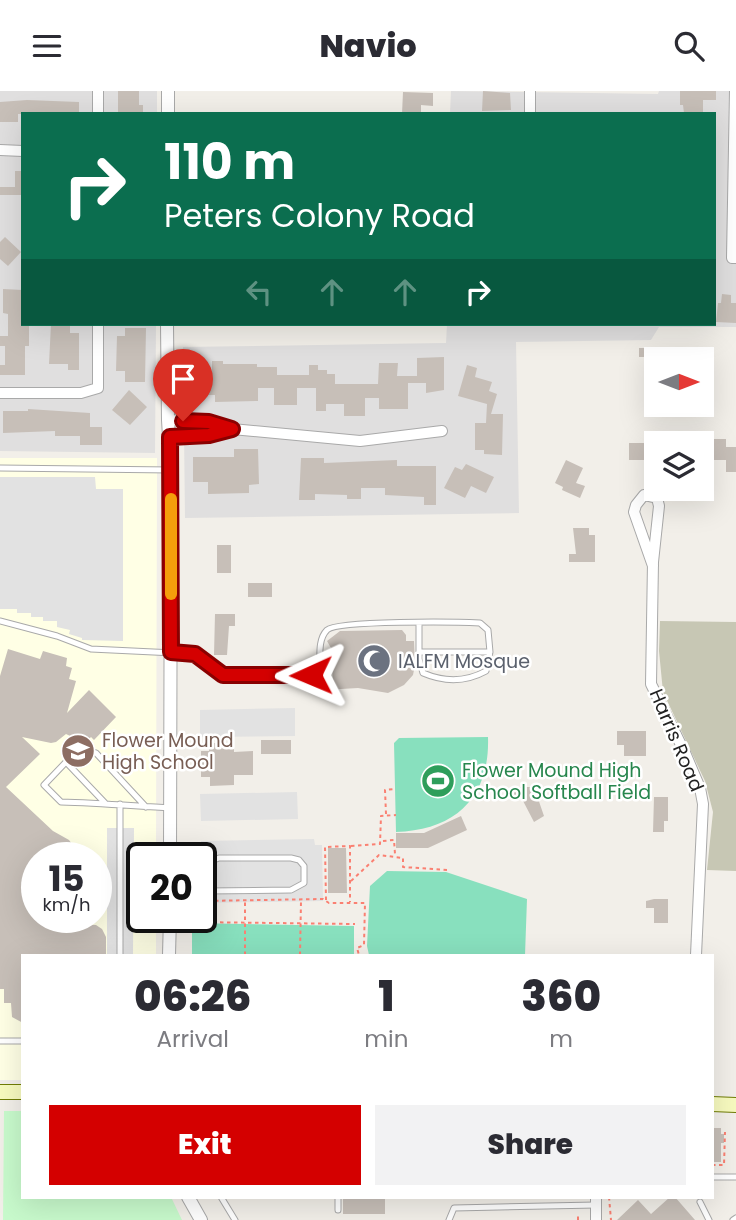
<!DOCTYPE html>
<style>
body{margin:0;font-family:Poppins,sans-serif;background:#f2f2f3;color:#2b2b33;height:100vh;display:flex;flex-direction:column;font-size:26px;white-space:nowrap}
*{box-sizing:border-box;margin:0}
p{font-size:23px;color:#7c7c81}
.icon{flex:none;width:38px;height:38px;fill:none;stroke:currentColor;stroke-width:2;stroke-linecap:round;stroke-linejoin:round}
.map{position:relative;flex:1;overflow:hidden}
.drawer{position:absolute;left:21px;top:863px;width:693px;height:245px;display:flex;flex-direction:column;background:#fff;border-radius:0px;box-shadow:0 7px 28px #0002}
.drawer>*{flex:none}
.hud{position:absolute;left:21px;top:21px;width:695px;height:214px;border-radius:0px;box-shadow:0 7px 28px #0002;background:#0b6e4f;color:#fff;overflow:hidden}
.needle{width:46px;rotate:90deg}
.tools{position:absolute;left:644px;top:256px;display:grid;gap:14px}
.tools a{display:grid;place-items:center;width:70px;height:70px;border-radius:0px;background:#fff;box-shadow:0 7px 28px #0002;font-size:35px}
.speed{position:absolute;left:21px;top:751px;display:flex;gap:14px;font-size:35px;font-weight:700;text-align:center}
.speed>*{display:grid;place-content:center;width:91px;height:91px;border-radius:50%;background:#fff;box-shadow:0 7px 28px #0002;line-height:1}
.speed small{font-size:18px;font-weight:400}
.speed .limit{border:4px solid #111;border-radius:10px;background:#fff;color:#111}
.pin{position:absolute;display:grid;place-items:center;width:60px;height:60px;color:#fff;margin:-72px -30px;border-radius:50% 50% 50% 0;rotate:-45deg;box-shadow:0 0 7px #0007}
.pin .icon{rotate:45deg}
.me{position:absolute;width:77px;margin:-38px;rotate:269deg;stroke-linejoin:round;filter:drop-shadow(0 0 5px #0008)}
.turn{display:flex;align-items:center;gap:24px;height:147px;padding:0 28px;font-size:32px}
.turn .icon{width:91px;height:91px;stroke-width:2.5}
.turn b{display:block;font-size:49px;line-height:60px}
.lanes{display:flex;align-items:center;height:66px;padding:0 28px;background:#0003;justify-content:center;gap:35px;direction:ltr}
.lanes .off{opacity:.35}
.eta{display:flex;justify-content:space-evenly;align-items:center;height:119px;text-align:center}
.eta b{font-size:42px;font-weight:800;line-height:49px}
.primary-button{display:flex;gap:14px;margin-top:auto;padding:14px 28px}
.primary-button a{flex:1;height:80px;border-radius:0px;background:#d40000;color:#fff;font-size:28px;font-weight:800;line-height:80px;text-align:center}
.primary-button a+a{background:#f2f2f3;color:#2b2b33}
header{display:flex;justify-content:space-between;align-items:center;height:91px;padding:0 28px;background:#fff;font-size:32px;font-weight:800}
.map>svg:first-child{display:block}
.residential{fill:#e0dfdf}
.education{fill:#ffffe5;fill-rule:evenodd}
.construction{fill:#c7c7b4}
.park{fill:#c8facc}
.pitch{fill:#88e0be}
.parking{fill:#e2e2e2}
.building{fill:#c7bfb8}
.lines{fill:none;stroke-linecap:round;stroke-linejoin:round}
.service-casing{stroke:#a9a9a9;stroke-width:7}
.minor-casing{stroke:#a9a9a9;stroke-width:12}
.tertiary-casing{stroke:#a9a9a9;stroke-width:14}
.secondary-casing{stroke:#707d05;stroke-width:16}
.path{stroke:#fa8072;stroke-width:2;stroke-dasharray:3.5 3.5;stroke-linecap:butt}
.service{stroke:#fff;stroke-width:5}
.minor{stroke:#fff;stroke-width:10}
.tertiary{stroke:#fff;stroke-width:12}
.secondary{stroke:#f7fabf;stroke-width:14}
.route-casing{stroke:#8a0000;stroke-width:18}
.route{stroke:#d40000;stroke-width:12}
.slow{stroke:#f59e0b;stroke-width:12}
.labels{text-anchor:middle;stroke-width:5;stroke-linejoin:round;paint-order:stroke}
.worship-label{font-size:19px;fill:#5b616d;stroke:#fff;text-anchor:start}
.education-label{font-size:19px;fill:#785e54;stroke:#fff;text-anchor:start}
.street-label{font-size:19px;fill:#222;stroke:#fff}
.leisure-label{font-size:19px;fill:#27864d;stroke:#fff;text-anchor:start}
</style>
<header><svg class="icon" aria-label="menu" viewBox="0 0 24 24"><path d="M4 6h16M4 12h16M4 18h16"/></svg>Navio<svg class="icon" aria-label="search" viewBox="0 0 24 24"><circle cx="10" cy="10" r="6"/><path d="M15 15l6 6"/></svg></header>
<div class="map">
<svg width="736" height="1129" viewBox="0 0 736 1129">
<rect width="100%" height="100%" fill="#f2efe9"/>
<path class="residential" d="M 0,0 L 157,0 L 157,23 L 23,23 L 23,233 L 156,233 L 155,362 L 0,360 Z
M 451,0 L 658,3 L 659,0 L 736,0 L 736,236 L 659,236 L 651,249 L 516,251 L 519,422 L 185,427 L 183,256 L 446,252 L 447,233 L 714,233 L 714,23 L 450,23 Z"/>
<path class="education" d="M 0,367 L 157,367 L 156,766 L 142,766 L 142,826 L 156,826 L 156,864 L 23,864 L 23,989 L 0,989 ZM 37,766 L 96,766 L 96,826 L 37,826 Z"/>
<path class="construction" d="M 660,530 L 736,531 L 736,780 L 707,779 L 713,721 L 705,690 L 663,601 L 659,560 Z"/>
<path class="park" d="M 4,1020 L 23,1020 L 23,1106 L 171,1106 L 182,1129 L 3,1129 Z"/>
<path class="pitch" d="M 488,646 C 490,707 455,739 396,741 L 394,652 L 399,647 Z
M 387,780 L 446,781 L 527,808 L 525,864 L 369,864 L 367,855 L 370,795 Z
M 192,832 L 354,835 L 354,864 L 192,864 Z"/>
<path class="parking" d="M 0,386 L 95,386 L 96,398 L 123,398 L 123,550 L 82,549 L 82,547 L 69,543 L 70,539 L 57,536 L 57,530 L 43,530 L 43,526 L 31,526 L 31,522 L 17,522 L 17,518 L 0,518 Z
M 295,617 L 295,645 L 200,646 L 200,619 Z
M 297,701 L 298,728 L 201,730 L 200,703 Z
M 107,737 L 134,737 L 133,864 L 107,864 Z
M 314,748 L 315,754 L 322,754 L 323,810 L 201,812 L 201,766 L 194,766 L 194,758 L 201,758 L 201,750 Z"/>
<path class="building" d="M 118,0 L 139,0 L 139,14 L 143,14 L 143,23 L 118,23 Z
M 483,0 L 510,2 L 511,19 L 482,20 Z
M 680,0 L 716,0 L 716,9 L 703,9 L 703,22 L 684,22 L 683,14 L 680,14 Z
M 403,1 L 433,2 L 433,15 L 421,14 L 421,23 L 402,23 Z
M 27,9 L 79,11 L 79,23 L 18,23 L 18,31 L 0,31 L 0,11 Z
M 15,80 L 23,80 L 23,104 L 0,104 L 0,96 L 15,96 Z
M 5,146 L 21,161 L 8,175 L 0,168 L 0,151 Z
M 3,198 L 23,199 L 23,234 L 29,234 L 29,255 L 25,255 L 25,284 L 0,284 L 0,274 L 5,274 L 5,255 L 0,255 L 0,245 L 8,245 L 8,223 L 3,222 Z
M 722,203 L 731,204 L 731,212 L 736,212 L 736,232 L 716,231 L 718,212 L 721,212 Z
M 51,233 L 70,233 L 70,242 L 79,242 L 79,279 L 68,279 L 68,273 L 49,273 Z
M 125,237 L 146,237 L 145,291 L 125,291 L 125,280 L 116,280 L 117,245 L 125,245 Z
M 639,257 L 669,257 L 669,266 L 639,266 Z
M 444,266 L 444,299 L 426,302 L 426,292 L 408,292 L 408,318 L 379,318 L 379,307 L 365,307 L 365,325 L 344,325 L 344,313 L 326,313 L 326,320 L 316,320 L 316,297 L 297,297 L 297,314 L 274,314 L 274,297 L 258,297 L 258,310 L 215,311 L 215,304 L 192,304 L 193,284 L 212,284 L 212,270 L 223,270 L 223,273 L 257,273 L 257,276 L 277,276 L 277,284 L 309,284 L 309,274 L 318,274 L 318,279 L 327,279 L 327,283 L 335,283 L 335,293 L 378,293 L 379,272 L 398,272 L 397,285 L 417,285 L 417,267 Z
M 467,274 L 477,277 L 475,286 L 492,291 L 489,300 L 497,303 L 491,323 L 503,323 L 502,364 L 484,363 L 484,359 L 475,359 L 475,332 L 486,332 L 487,313 L 458,305 Z
M 129,299 L 147,316 L 130,334 L 112,319 Z
M 28,318 L 90,322 L 90,336 L 102,336 L 102,354 L 80,354 L 80,345 L 55,345 L 55,340 L 3,342 L 3,320 L 28,320 Z
M 711,348 L 726,348 L 726,356 L 736,356 L 736,381 L 726,381 L 726,369 L 711,369 Z
M 629,352 L 652,352 L 652,369 L 629,369 Z
M 234,358 L 258,358 L 259,393 L 249,394 L 249,402 L 208,403 L 208,391 L 193,391 L 193,366 L 234,366 Z
M 301,367 L 324,367 L 324,372 L 397,369 L 397,375 L 436,375 L 436,414 L 424,414 L 424,406 L 385,404 L 385,397 L 361,397 L 361,408 L 347,408 L 347,404 L 315,403 L 315,409 L 299,409 Z
M 566,369 L 583,377 L 576,392 L 585,395 L 580,407 L 562,399 L 563,396 L 555,392 Z
M 466,373 L 494,386 L 486,402 L 471,395 L 465,407 L 444,397 L 455,376 L 462,379 Z
M 573,437 L 589,437 L 589,444 L 595,444 L 595,471 L 569,471 L 569,463 L 576,463 Z
M 217,454 L 231,454 L 231,482 L 217,482 Z
M 248,492 L 272,492 L 272,506 L 248,506 Z
M 215,523 L 235,523 L 235,535 L 229,535 L 227,564 L 214,564 Z
M 402,539 L 406,544 L 406,550 L 414,550 L 415,574 L 413,584 L 404,594 L 388,602 L 358,597 L 324,599 L 333,590 L 331,557 L 327,550 L 340,540 Z
M 8,558 L 40,568 L 43,560 L 67,567 L 66,575 L 72,577 L 69,588 L 76,590 L 67,622 L 89,599 L 116,626 L 94,649 L 91,646 L 85,652 L 66,643 L 56,651 L 51,652 L 22,646 L 40,663 L 6,696 L 53,740 L 69,749 L 82,766 L 37,766 L 37,826 L 70,826 L 70,833 L 96,834 L 102,838 L 106,846 L 106,864 L 23,864 L 23,932 L 12,926 L 11,912 L 4,912 L 4,898 L 0,898 L 0,585 Z
M 617,640 L 646,640 L 646,665 L 624,665 L 624,654 L 617,654 Z
M 261,649 L 291,649 L 291,663 L 261,663 Z
M 209,652 L 234,652 L 234,661 L 253,660 L 253,684 L 234,684 L 234,694 L 210,695 L 210,686 L 201,686 L 201,660 L 209,660 Z
M 514,696 L 534,696 L 544,725 L 534,731 L 521,706 L 514,706 Z
M 654,706 L 668,706 L 668,730 L 664,730 L 664,741 L 653,741 Z
M 461,725 L 467,739 L 428,757 L 396,757 L 396,742 L 424,742 Z
M 328,757 L 346,757 L 347,802 L 328,802 Z
M 654,808 L 668,808 L 668,832 L 654,832 L 654,817 L 646,817 L 646,810 Z
M 712,1037 L 721,1037 L 721,1043 L 724,1043 L 724,1052 L 721,1052 L 721,1071 L 712,1071 Z
M 343,1106 L 385,1106 L 385,1123 L 343,1123 Z
M 670,1106 L 675,1106 L 695,1129 L 617,1129 L 638,1109 L 651,1123 Z"/>
<g class="lines">
<g class="service-casing">
<path id="service" d="M 0,377 L 171,379
M 0,530 L 57,545 L 91,558 L 195,563 L 223,584 L 235,585 L 311,584 L 320,576 C 320,564 318,548 327,539 C 338,529 459,531 480,532 L 488,539 L 490,561 L 486,580 C 466,591 444,591 423,582 L 419,568 L 419,532
M 419,561 L 490,561
M 66,671 L 105,712
M 146,716 L 96,662 L 82,659 L 66,671 L 44,694 L 61,711 C 98,712 134,715 170,717
M 201,800 L 206,800 L 291,799 L 304,792 L 304,775 L 299,769 L 291,767 L 219,767 L 211,770 L 207,777 L 206,800
M 120,864 L 120,713
M 0,950 L 23,950
M 712,1086 L 736,1086
M 221,1106 L 235,1129
M 700,1111 L 709,1129
M 338,1119 L 338,1106
M 449,1129 L 454,1117 L 596,1114
M 733,1129 L 736,1127"/>
</g>
<g class="minor-casing">
<path id="minor" d="M 735,0 L 732,167 L 736,167
M 98,23 L 98,0
M 530,23 L 530,0
M 0,59 L 23,60
M 0,302 L 81,302 L 98,297 L 98,233
M 168,329 L 209,331 L 232,338 L 360,350 L 442,340
M 170,346 L 209,344 L 232,338
M 653,475 L 634,421 L 636,414 L 644,404 L 657,407 L 659,415 L 653,471 L 651,593 L 686,664 L 700,697 L 703,713 L 696,864
M 596,1129 L 596,1106"/>
</g>
<g class="tertiary-casing">
<path id="tertiary" d="M 168,0 L 168,23
M 167,233 L 168,329 L 171,379 L 170,766
M 169,864 L 170,826
M 188,1106 L 201,1129"/>
</g>
<g class="secondary-casing">
<path id="secondary" d="M 0,1001 L 23,1001
M 712,1013 L 736,1014"/>
</g>
<path class="path" d="M 386,723 L 385,699 L 395,698
M 383,750 L 394,749 L 395,763
M 351,755 L 380,753 L 381,725 L 396,724
M 351,790 L 379,764 L 403,767 L 403,776 L 447,779
M 326,809 L 325,756 L 350,755 L 350,811
M 201,810 L 323,808 L 329,812 L 365,812 L 364,854 L 357,857 L 359,864
M 192,831 L 355,833
M 245,864 L 245,811
M 300,864 L 301,810
M 712,1074 L 724,1074 L 725,1041
M 609,1106 L 611,1129
M 578,1129 L 578,1123"/>
<use href="#service" class="service"/>
<use href="#minor" class="minor"/>
<use href="#tertiary" class="tertiary"/>
<use href="#secondary" class="secondary"/>
</g>
<g class="lines">
<g class="route-casing">
<path id="route" d="M 183,330 L 209,331 L 232,338 L 209,344 L 170,346 L 171,561 L 195,563 L 223,584 L 311,584"/>
</g>
<use href="#route" class="route"/>
<path class="slow" d="M 171,503 L 171,408"/>
</g>
<defs>
<g id="mosque-disc" transform="scale(1.75)"><circle r="9.5" fill="#6b7280" stroke="#fff"/><path d="M3.5-4.9A6 6 0 1 0 3.5 4.9A5 5 0 1 1 3.5-4.9Z" fill="#fff"/></g>
<g id="school-disc" transform="scale(1.75)"><circle r="9.5" fill="#8d6e63" stroke="#fff"/><path d="M0-5L7-2L0 1L-7-2ZM-4 1L0 2.5L4 1V4Q0 6-4 4Z" fill="#fff"/></g>
<g id="stadium-disc" transform="scale(1.75)"><circle r="9.5" fill="#2e9e5b" stroke="#fff"/><path d="M0-5a6.5 5 0 1 0 0 10a6.5 5 0 1 0 0-10ZM-3.5-1.8h7v3.6h-7Z" fill="#fff"/></g>
</defs>
<g fill-rule="evenodd">
<use href="#mosque-disc" x="374" y="570"/>
<use href="#school-disc" x="78" y="660"/>
<use href="#stadium-disc" x="438" y="690"/>
</g>
<g class="labels">
<g class="worship-label">
<text x="398" y="577">IALFM Mosque</text>
</g>
<g class="education-label">
<text x="102" y="656">Flower Mound<tspan x="102" dy="22">High School</tspan></text>
</g>
<g class="street-label">
<text transform="translate(677 649) rotate(67)" y="7">Harris Road</text>
</g>
<g class="leisure-label">
<text x="462" y="686">Flower Mound High<tspan x="462" dy="22">School Softball Field</tspan></text>
</g>
</g>
</svg>
<div class="tools">
<a><svg class="needle" viewBox="-14 -14 28 28"><path d="M0-13l5 13h-10z" fill="#e53935"/><path d="M0 13l5-13h-10z" fill="#7c7c81"/></svg></a>
<a><svg class="icon" aria-label="layers" viewBox="0 0 24 24"><path d="M12 4l9 5-9 5-9-5zM3 14l9 5 9-5"/></svg></a>
</div>
<div class="speed"><div>15<small>km/h</small></div><div class="limit">20</div></div>
<div class="pin" style="left:183px;top:330px;background:#d93025"><svg class="icon" aria-label="arrive" viewBox="0 0 24 24"><path d="M6 21V4h12l-3 4 3 4H6"/></svg></div>
<svg class="me" style="left:311px;top:584px" viewBox="-20 -20 40 40"><path d="M0-17L14 15 0 8-14 15z" fill="#d40000" stroke="#fff" stroke-width="4"/></svg>
<div class="hud">
<div class="turn"><svg class="icon" aria-label="right" viewBox="0 0 24 24"><path d="M7 20v-9h11M14 6l5 5-5 5"/></svg><div><b>110 m</b>Peters Colony Road</div></div>
<div class="lanes"><svg class="icon off" aria-label="left" viewBox="0 0 24 24"><path d="M17 20v-9H6M10 6l-5 5 5 5"/></svg><svg class="icon off" aria-label="ahead" viewBox="0 0 24 24"><path d="M12 20V5M6 11l6-6 6 6"/></svg><svg class="icon off" aria-label="ahead" viewBox="0 0 24 24"><path d="M12 20V5M6 11l6-6 6 6"/></svg><svg class="icon" aria-label="right" viewBox="0 0 24 24"><path d="M7 20v-9h11M14 6l5 5-5 5"/></svg></div>
</div>
<section class="drawer">
<div class="eta">
<div><b>06:26</b><p>Arrival</p></div>
<div><b>1</b><p>min</p></div>
<div><b>360</b><p>m</p></div>
</div>
<div class="primary-button"><a>Exit</a><a>Share</a></div>
</section>
</div>
